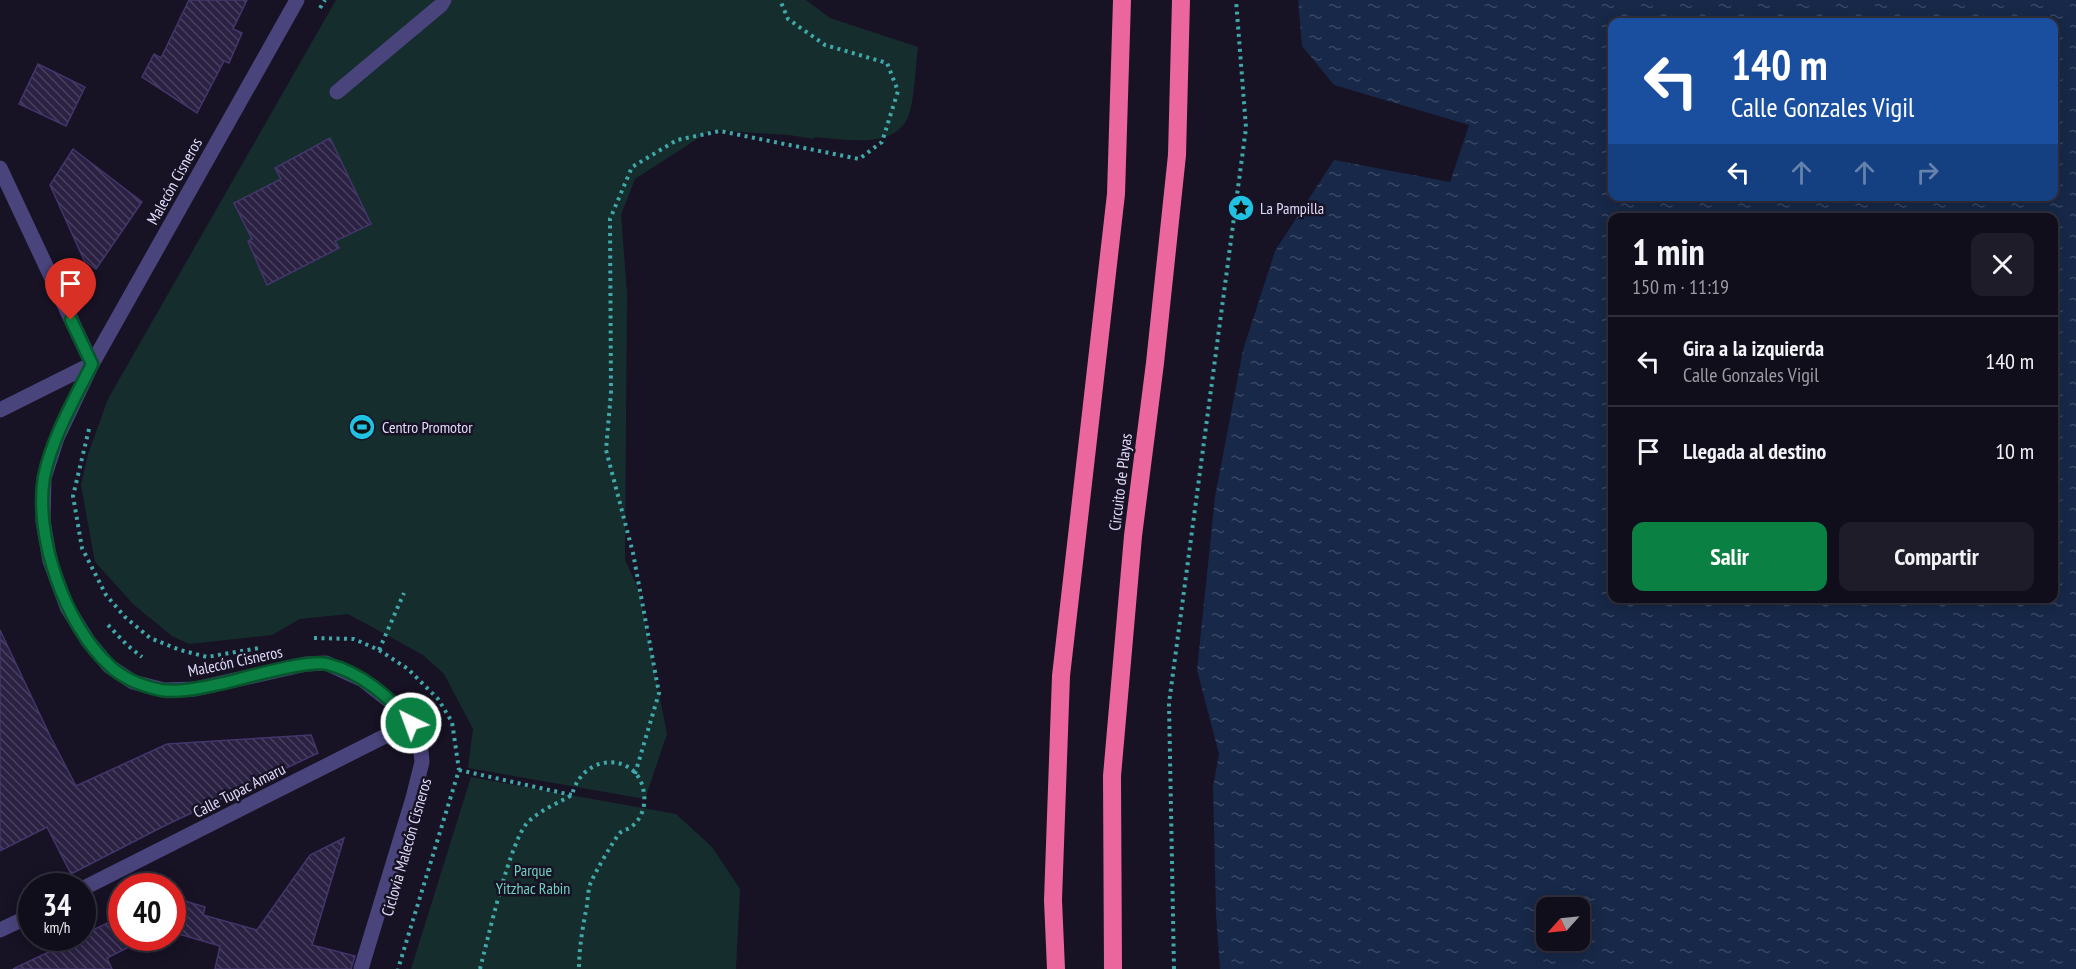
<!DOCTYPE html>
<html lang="es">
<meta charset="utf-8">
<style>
body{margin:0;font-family:"PT Sans Narrow",sans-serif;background:#1e1c28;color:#f1f3f6;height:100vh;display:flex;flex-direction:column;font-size:22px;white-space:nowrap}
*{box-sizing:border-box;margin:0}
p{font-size:20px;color:#9c9ca3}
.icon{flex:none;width:33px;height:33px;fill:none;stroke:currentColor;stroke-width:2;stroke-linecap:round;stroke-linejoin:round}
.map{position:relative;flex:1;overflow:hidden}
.side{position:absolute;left:1608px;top:213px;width:450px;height:390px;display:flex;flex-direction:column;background:#110e1b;border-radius:12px;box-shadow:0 3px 15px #0003,0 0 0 2px #302e3a}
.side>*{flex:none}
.hud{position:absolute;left:1608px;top:18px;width:450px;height:183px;border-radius:12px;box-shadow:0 3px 15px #0003,0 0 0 2px #302e3a;background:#1a4fa0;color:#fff;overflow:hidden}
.needle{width:39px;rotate:243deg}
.buttons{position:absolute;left:1536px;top:897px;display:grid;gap:12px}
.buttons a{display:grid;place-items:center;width:54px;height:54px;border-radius:12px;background:#110e1b;box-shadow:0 3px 15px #0003,0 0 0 2px #302e3a;font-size:30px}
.speed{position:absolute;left:18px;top:873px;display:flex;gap:12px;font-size:30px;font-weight:700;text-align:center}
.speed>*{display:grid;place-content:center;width:78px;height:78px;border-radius:50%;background:#110e1b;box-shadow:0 3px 15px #0003,0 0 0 2px #302e3a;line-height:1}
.speed small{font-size:15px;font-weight:400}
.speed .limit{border:9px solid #d22;background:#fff;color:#111}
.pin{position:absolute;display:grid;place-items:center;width:51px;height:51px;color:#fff;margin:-62px -26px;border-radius:50% 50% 50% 0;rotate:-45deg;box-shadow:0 0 6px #0007}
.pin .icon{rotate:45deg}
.me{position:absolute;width:66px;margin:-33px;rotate:318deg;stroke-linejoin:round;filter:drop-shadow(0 0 4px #0008)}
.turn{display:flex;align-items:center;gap:21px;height:126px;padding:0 24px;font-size:27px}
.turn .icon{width:78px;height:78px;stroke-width:2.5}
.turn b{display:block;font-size:42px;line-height:51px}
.lanes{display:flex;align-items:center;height:57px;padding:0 24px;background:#0003;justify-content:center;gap:30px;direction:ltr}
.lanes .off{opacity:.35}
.round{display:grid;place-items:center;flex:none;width:63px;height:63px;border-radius:12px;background:#1e1c28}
.head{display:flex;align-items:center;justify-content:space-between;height:102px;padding:0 24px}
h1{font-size:36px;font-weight:700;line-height:45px}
.cta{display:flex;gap:12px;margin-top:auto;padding:12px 24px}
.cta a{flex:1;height:69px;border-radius:12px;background:#0b8043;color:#fff;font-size:24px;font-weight:700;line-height:69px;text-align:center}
.cta a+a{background:#1e1c28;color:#f1f3f6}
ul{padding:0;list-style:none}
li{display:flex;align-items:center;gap:18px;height:90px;padding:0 24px;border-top:2px solid #302e3a}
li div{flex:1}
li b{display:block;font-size:22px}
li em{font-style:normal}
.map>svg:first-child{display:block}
.park{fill:#162d2e}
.water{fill:url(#water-ripples);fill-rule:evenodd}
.building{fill:url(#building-back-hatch);stroke:#44366c;stroke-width:1.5}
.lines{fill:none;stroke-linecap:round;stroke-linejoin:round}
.path{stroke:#40a8a9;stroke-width:4;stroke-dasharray:3 4.5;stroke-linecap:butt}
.minor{stroke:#4a447d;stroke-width:15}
.highway{stroke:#ea669c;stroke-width:18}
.route-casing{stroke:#07532c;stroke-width:15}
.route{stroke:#0b8043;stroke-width:10}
.labels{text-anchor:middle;stroke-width:5;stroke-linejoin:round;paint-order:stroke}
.street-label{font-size:16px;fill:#e0dbfa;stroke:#171224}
.poi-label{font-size:16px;fill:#e0dbfa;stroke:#171224;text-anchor:start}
.park-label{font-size:16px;fill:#70d1bf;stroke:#171224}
</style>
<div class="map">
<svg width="2076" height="969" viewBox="0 0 2076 969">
<defs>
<pattern id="water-ripples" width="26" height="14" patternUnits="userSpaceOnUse" patternTransform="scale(1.5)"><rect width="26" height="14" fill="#172848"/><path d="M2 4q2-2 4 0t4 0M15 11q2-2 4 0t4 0" fill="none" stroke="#384763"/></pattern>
<pattern id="building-back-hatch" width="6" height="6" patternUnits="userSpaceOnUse" patternTransform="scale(1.5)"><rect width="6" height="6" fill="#2a2143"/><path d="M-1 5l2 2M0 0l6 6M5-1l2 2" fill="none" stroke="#49415f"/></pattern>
</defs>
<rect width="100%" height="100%" fill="#171224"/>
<path class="park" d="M 336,0 L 806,0 L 830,18 L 918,47 C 916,63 914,104 908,117 C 894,150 844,139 815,137 L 814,139 L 789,135 L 711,130 L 635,179 L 621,215 L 627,293 L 625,560 L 639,590 L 667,734 L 645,799 L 468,768 L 473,729 L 444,674 L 423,655 L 348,614 L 300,619 L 272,635 L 189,644 L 172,636 L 134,605 L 95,562 L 81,485 L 88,454 L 108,399 Z
M 471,777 L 676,814 L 712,847 L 740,889 L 736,969 L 411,969 Z"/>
<path class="water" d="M 1298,0 L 2076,0 L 2076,969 L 1220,969 L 1216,914 L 1213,787 L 1219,754 L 1197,670 L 1215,497 L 1243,350 L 1275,251 L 1334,160 L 1450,182 L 1469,125 L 1334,85 L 1302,46 ZM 1612,22 L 2054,22 L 2054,196 L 1612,196 ZM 1612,218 L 2054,218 L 2054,598 L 1612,598 ZM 1546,908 L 1580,908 L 1580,940 L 1546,940 Z"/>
<path class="building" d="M 189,0 L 247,0 L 233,29 L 242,33 L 229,63 L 224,61 L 197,113 L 142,77 L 154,54 L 161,58 Z
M 38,64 L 85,87 L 66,126 L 19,104 Z
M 330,138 L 371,224 L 335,241 L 339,248 L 267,285 L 248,241 L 252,239 L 234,203 L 281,179 L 275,168 Z
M 73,149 L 142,202 L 96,269 L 84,260 L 50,185 Z
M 0,630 L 51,738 L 76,786 L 167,744 L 311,735 L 318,753 L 164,826 L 71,874 L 47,827 L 0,851 Z
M 344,838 L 312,945 L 355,956 L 351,969 L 215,969 L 220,946 L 172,932 L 172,897 L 205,907 L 203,915 L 257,930 L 310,855 Z
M 116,919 L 122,932 L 122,938 L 124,938 L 129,947 L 107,958 L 112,969 L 13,969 L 78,938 L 82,938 L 82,935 Z"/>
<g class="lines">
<path class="path" d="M 320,8 L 325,0
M 89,429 L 73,496 L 82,548 L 106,595 L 125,617 L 150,638 L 180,650 L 207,657 L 259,648
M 108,625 L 127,645 L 142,657
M 314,638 L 354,639 L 379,650 L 408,669 L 438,699 L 452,722 L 459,770 L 398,969
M 379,650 L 404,593
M 459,770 L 572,795
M 635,774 L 659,693 L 633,553 L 606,450 L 611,392 L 610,219 L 632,167 L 677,140 L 720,131 L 859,159 L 882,142 L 898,91 L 887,63 L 825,45 L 788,19 L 780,0
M 480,969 C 487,942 511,836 529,821 C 541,810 558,803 572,795 C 583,751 640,752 644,794 C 646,806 641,820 631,827 C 627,830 622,830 619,834 C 612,843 596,871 591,882 C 588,889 588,897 587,905 C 583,926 579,947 579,969
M 1174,969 L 1169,703 L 1246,128 L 1236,0"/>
<path class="minor" d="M 297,0 L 92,364 L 57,438 L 44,478 L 43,521 L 50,561 L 67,607 L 88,641 L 109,666 L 133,682 L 164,690 L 195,689 L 306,664 L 326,663 L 363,680 L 395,705 L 411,723 L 420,741 L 422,762 L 413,798 L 361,969
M 337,92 L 441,5 L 444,0
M 0,168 L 92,364 L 0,410
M 82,889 L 411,723
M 0,930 L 32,915"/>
<path class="highway" d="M 1056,969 L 1053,900 L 1061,676 L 1116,194 L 1122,0
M 1113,969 L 1112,776 L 1133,536 L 1155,363 L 1177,155 L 1181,0"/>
</g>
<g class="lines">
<g class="route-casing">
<path id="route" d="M 71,320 L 92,364 C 74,400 52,438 44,477 C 34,536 65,625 109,665 C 123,679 142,686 161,690 C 182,693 204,687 224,683 C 245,678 309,659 327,664 C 360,672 390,697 411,723"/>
</g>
<use href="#route" class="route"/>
</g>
<defs>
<g id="sight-disc" transform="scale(1.35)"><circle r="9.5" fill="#20c1e1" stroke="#171224"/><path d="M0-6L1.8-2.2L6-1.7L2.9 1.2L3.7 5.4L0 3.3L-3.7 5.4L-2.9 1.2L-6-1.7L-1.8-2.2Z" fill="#111"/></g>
<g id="stadium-disc" transform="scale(1.35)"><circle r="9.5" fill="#20c1e1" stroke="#171224"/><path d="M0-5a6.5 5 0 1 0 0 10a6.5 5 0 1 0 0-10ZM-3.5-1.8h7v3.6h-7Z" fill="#111"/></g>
</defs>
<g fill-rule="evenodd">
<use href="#sight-disc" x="1241" y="208"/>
<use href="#stadium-disc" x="362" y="427"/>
</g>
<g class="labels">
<g class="street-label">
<text transform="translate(174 181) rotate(-61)" y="6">Malecón Cisneros</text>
<text transform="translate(1120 482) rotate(-83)" y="6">Circuito de Playas</text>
<text transform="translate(235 661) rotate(-12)" y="6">Malecón Cisneros</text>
<text transform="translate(239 790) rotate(-27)" y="6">Calle Tupac Amaru</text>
<text transform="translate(406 847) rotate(-74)" y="6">Ciclovía Malecón Cisneros</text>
</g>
<g class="poi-label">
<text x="1260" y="214">La Pampilla</text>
<text x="382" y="433">Centro Promotor</text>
</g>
<g class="park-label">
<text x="533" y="876">Parque<tspan x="533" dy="18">Yitzhac Rabin</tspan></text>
</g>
</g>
</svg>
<div class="buttons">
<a><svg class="needle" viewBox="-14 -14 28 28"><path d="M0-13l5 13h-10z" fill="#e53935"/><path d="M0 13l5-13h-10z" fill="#9c9ca3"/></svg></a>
</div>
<div class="speed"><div>34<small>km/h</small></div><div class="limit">40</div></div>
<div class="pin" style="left:71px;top:320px;background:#d93025"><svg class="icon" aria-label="arrive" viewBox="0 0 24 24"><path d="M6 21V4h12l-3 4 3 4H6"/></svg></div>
<svg class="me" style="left:411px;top:723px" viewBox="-20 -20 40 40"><circle r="17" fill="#0b8043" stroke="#fff" stroke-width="3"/><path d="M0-11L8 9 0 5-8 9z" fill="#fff"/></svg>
<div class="hud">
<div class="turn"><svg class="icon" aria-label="left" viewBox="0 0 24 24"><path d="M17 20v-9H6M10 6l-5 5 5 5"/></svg><div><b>140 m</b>Calle Gonzales Vigil</div></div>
<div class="lanes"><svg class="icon" aria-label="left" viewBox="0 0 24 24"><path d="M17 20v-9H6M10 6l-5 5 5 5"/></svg><svg class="icon off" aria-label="ahead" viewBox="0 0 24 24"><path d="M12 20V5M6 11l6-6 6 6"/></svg><svg class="icon off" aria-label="ahead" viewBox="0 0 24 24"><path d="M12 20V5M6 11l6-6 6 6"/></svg><svg class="icon off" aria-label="right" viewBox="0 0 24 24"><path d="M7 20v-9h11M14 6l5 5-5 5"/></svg></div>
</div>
<section class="side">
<div class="head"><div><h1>1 min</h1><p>150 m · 11:19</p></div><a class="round"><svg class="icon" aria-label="close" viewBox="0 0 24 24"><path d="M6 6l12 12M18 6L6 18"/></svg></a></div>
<ul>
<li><svg class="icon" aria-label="left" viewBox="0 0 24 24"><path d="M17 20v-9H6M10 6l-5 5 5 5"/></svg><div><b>Gira a la izquierda</b><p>Calle Gonzales Vigil</p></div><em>140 m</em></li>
<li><svg class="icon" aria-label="arrive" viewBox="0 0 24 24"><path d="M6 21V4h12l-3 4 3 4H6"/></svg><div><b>Llegada al destino</b></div><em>10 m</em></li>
</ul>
<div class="cta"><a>Salir</a><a>Compartir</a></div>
</section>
</div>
